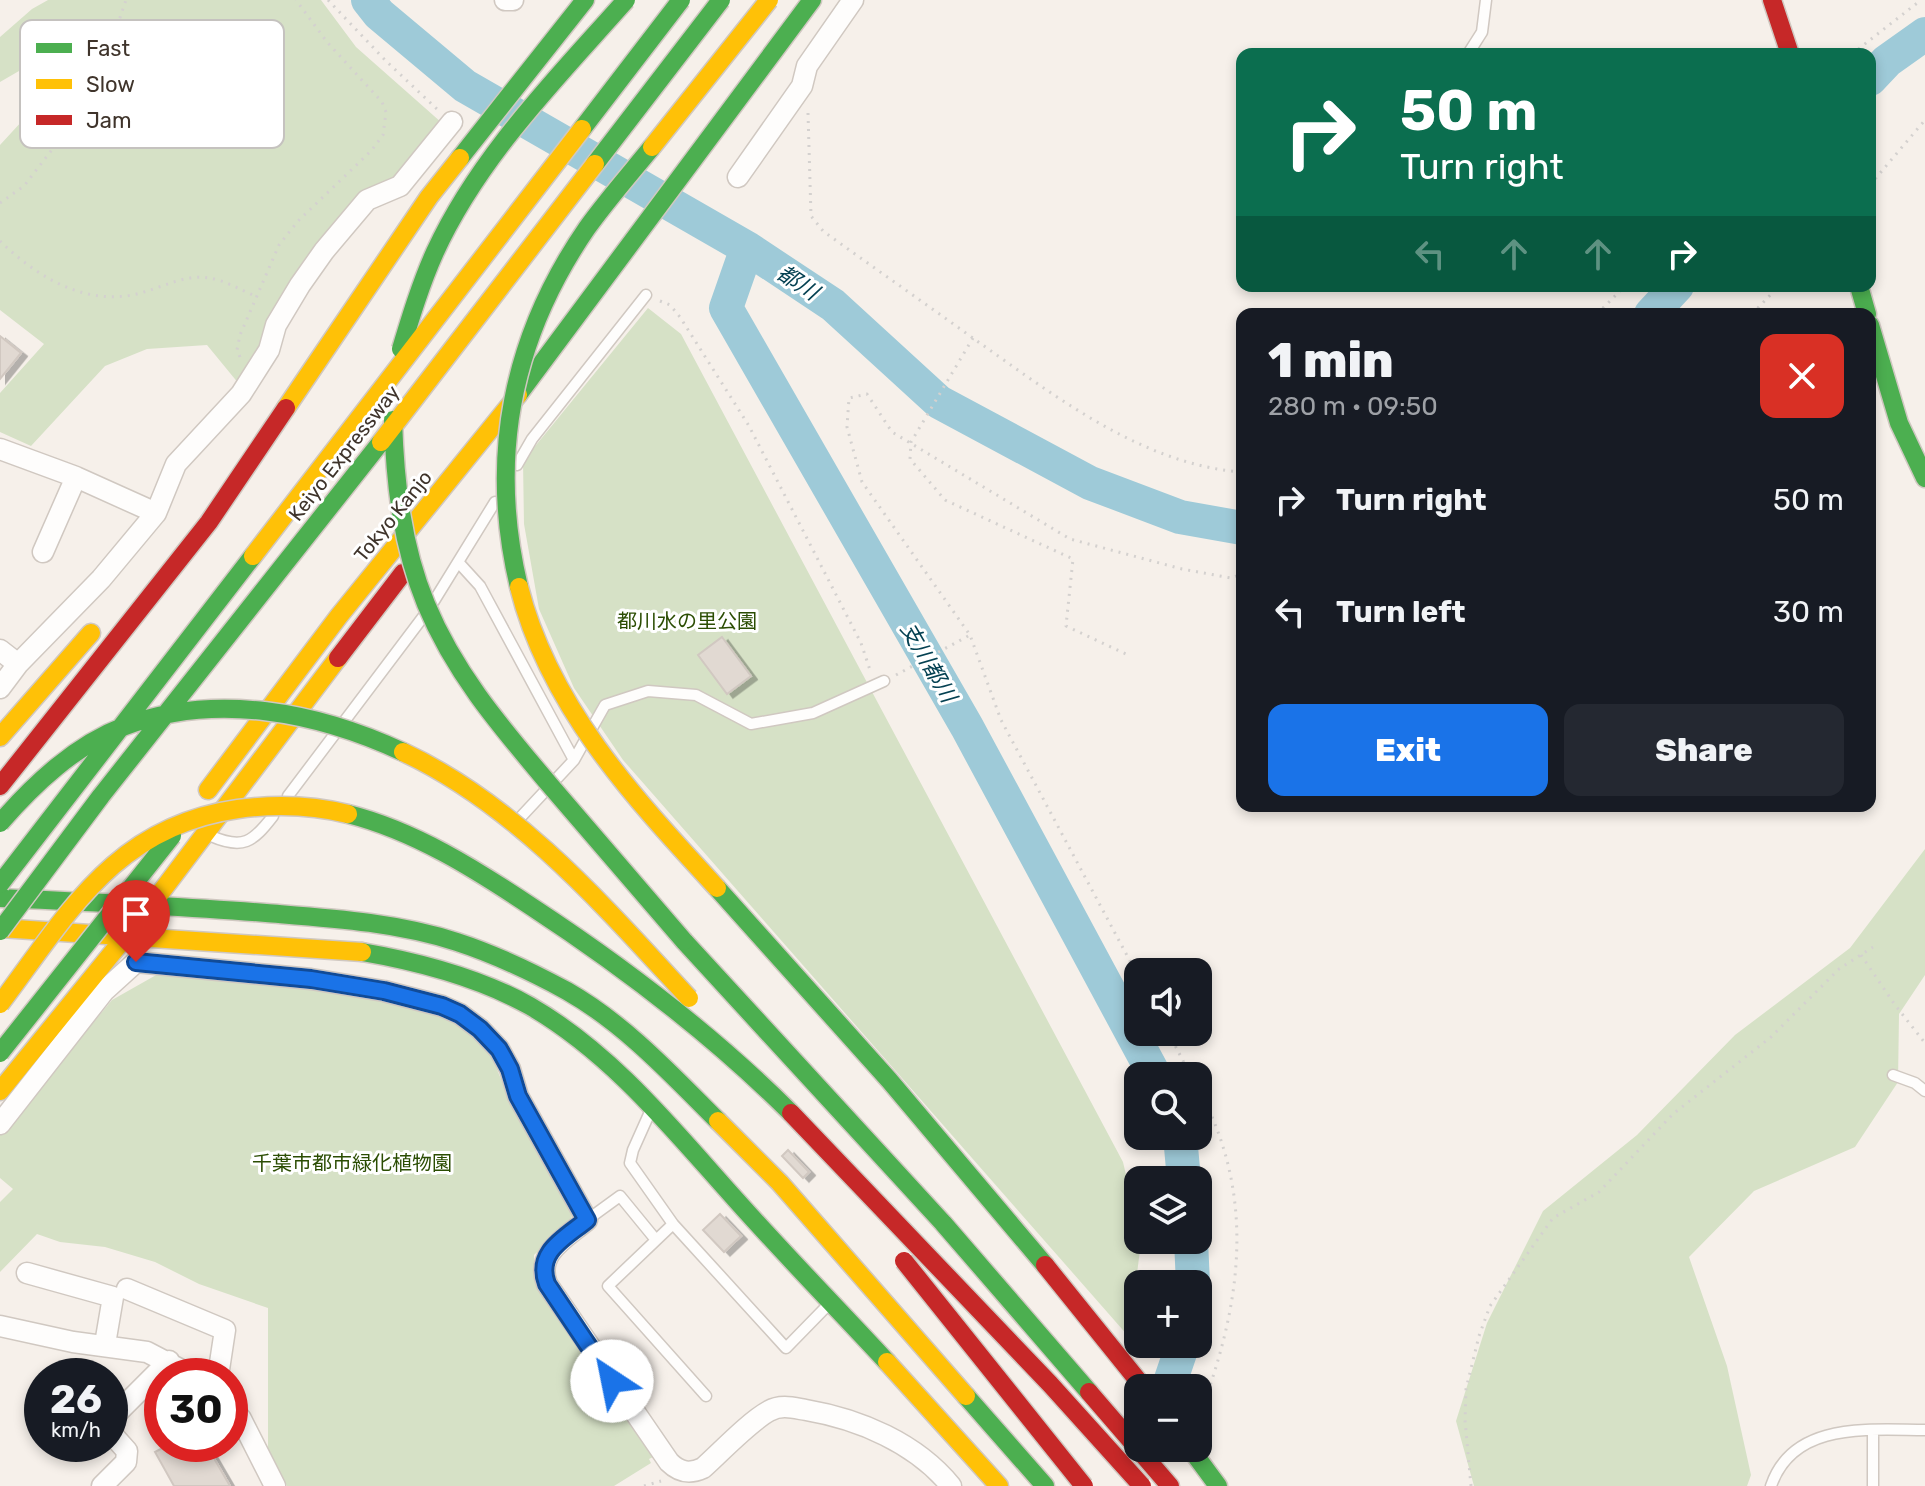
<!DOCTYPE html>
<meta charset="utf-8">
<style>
body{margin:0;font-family:Rubik,"Noto Sans JP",sans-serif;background:#242831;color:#f1f3f6;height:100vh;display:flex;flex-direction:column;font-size:30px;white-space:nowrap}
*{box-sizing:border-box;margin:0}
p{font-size:26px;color:#9ea1a6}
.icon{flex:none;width:44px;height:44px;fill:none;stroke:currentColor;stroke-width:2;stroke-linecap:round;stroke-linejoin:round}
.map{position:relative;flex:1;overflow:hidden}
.side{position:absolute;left:1236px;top:308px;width:640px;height:504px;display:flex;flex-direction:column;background:#171b24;border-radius:16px;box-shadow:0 4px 12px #0003}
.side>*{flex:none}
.hud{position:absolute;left:1236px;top:48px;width:640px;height:244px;border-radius:16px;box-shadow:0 4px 12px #0003;background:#0b6e4f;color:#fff;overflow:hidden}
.tools{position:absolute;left:1124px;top:958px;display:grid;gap:16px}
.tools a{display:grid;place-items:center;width:88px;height:88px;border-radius:16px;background:#171b24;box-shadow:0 4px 12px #0003;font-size:40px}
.speed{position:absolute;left:24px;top:1358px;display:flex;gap:16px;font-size:40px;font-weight:700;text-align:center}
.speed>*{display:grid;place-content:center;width:104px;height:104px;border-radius:50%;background:#171b24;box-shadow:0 4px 12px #0003;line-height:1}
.speed small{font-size:20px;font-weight:400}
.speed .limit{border:12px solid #d22;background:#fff;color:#111}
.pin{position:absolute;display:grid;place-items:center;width:68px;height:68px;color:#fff;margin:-82px -34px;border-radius:50% 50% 50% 0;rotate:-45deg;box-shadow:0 0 8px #0007}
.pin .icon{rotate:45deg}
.me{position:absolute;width:88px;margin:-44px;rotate:326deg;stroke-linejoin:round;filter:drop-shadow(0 0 6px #0008)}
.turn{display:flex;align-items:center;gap:28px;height:168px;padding:0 32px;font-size:36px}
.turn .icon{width:104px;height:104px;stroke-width:2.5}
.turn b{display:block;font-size:56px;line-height:68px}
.lanes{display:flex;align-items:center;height:76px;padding:0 32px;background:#0003;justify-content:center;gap:40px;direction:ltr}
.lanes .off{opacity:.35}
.round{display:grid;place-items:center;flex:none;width:84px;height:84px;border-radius:16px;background:#242831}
.summary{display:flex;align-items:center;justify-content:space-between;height:136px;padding:0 32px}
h1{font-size:48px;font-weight:800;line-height:60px}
.action{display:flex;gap:16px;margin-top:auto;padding:16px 32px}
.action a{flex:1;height:92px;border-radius:16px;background:#1a73e8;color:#fff;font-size:32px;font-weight:800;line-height:92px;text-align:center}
.action a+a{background:#242831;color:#f1f3f6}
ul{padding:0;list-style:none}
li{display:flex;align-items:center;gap:24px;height:112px;padding:0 32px}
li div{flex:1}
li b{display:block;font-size:30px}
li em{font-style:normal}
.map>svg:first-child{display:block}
.green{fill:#d6e1c6}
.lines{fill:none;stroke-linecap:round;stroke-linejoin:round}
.river{stroke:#9ecad8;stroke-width:34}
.building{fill:#e1d9d2;stroke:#d1c8c1;stroke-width:2;filter:url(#shadow)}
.lane-casing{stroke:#d0c8c1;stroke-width:13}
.street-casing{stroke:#d0c8c1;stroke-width:23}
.fast-casing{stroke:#d0c8c1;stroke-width:21}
.slow-casing{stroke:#d0c8c1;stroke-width:21}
.jam-casing{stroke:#d0c8c1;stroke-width:21}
.path{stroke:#d4d1cf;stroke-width:3;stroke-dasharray:2 6;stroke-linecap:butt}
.lane{stroke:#fefdfc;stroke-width:10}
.street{stroke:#fefdfc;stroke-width:20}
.fast{stroke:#4caf50;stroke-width:18}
.slow{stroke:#ffc107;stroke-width:18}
.jam{stroke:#c62828;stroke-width:18}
.fast-bridge-casing{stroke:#d0c8c1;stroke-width:21;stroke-linecap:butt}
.slow-bridge-casing{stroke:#d0c8c1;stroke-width:21;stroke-linecap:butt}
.jam-bridge-casing{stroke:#d0c8c1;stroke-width:21;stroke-linecap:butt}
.fast-bridge{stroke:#4caf50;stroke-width:18}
.slow-bridge{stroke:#ffc107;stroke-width:18}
.jam-bridge{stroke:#c62828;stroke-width:18}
.route-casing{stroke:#114b97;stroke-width:20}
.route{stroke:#1a73e8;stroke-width:14}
.labels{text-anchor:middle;stroke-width:6;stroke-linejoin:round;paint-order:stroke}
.street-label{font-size:20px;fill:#3f342b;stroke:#fff}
.park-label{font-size:20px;fill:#2b4d03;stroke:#fff}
.water-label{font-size:22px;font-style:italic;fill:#054152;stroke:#fff}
.key{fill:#fff;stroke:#c5c2bf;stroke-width:2}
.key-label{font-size:22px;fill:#3f342b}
</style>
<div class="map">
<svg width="1925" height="1486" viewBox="0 0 1925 1486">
<defs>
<filter id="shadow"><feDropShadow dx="6" dy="3.5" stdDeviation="0" flood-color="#0004"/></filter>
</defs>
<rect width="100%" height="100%" fill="#f6f0ea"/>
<path class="green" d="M 48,0 L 321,0 L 356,47 L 442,123 L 391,184 L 379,188 L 239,384 L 207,345 L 147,349 L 105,366 L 31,446 L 0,432 L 0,393 L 44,344 L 0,310 L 0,145 L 23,120 L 57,49 L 0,82 L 0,37 L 32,9 Z
M 648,308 L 681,334 L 1123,1162 L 1138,1227 L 1138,1240 L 1141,1242 L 1129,1337 L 623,760 L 574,688 L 539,609 L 524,524 L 523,461 Z
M 1925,849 L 1925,975 L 1899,1014 L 1898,1082 L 1855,1147 L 1754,1191 L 1689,1257 L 1727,1366 L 1751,1475 L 1747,1486 L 1474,1486 L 1456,1421 L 1487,1323 L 1543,1211 L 1637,1135 L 1735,1035 L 1850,948 Z
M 165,970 L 338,991 L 433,1010 L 457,1024 L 479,1040 L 493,1059 L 512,1107 L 546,1164 L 572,1216 L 569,1223 L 534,1255 L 534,1260 L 657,1455 L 649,1459 L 651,1463 L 614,1486 L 287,1486 L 268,1452 L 268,1308 L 199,1284 L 155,1262 L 105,1247 L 60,1242 L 37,1234 L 0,1272 L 0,1202 L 13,1189 L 0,1178 L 0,1135 L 112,1000 Z"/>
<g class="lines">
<path class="river" d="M 368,0 L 379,14 L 465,86 L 747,248 L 833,305 L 939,402 L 1090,483 L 1180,517 L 1242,528
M 1870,79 L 1887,61 L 1925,34
M 747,248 L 726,308 L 967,727 L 1155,1076
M 1651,314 L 1677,286
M 1180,1136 L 1184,1180
M 1191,1240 L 1193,1284
M 1168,1388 L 1183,1344"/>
</g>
<path class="building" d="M 0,336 L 21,353 L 0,379 Z
M 722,637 L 751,676 L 727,694 L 698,655 Z
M 788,1150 L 809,1172 L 803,1178 L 782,1156 Z
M 720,1214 L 741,1236 L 724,1252 L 703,1230 Z
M 170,1444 L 187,1444 L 194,1456 L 208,1448 L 230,1486 L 174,1486 L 155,1452 Z"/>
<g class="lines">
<g class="lane-casing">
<path id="lane" d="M 1468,54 L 1482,32 L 1486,0
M 517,465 L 532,439 L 646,295
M 459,563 L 480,586 L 574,760
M 434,601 L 495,502
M 592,728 L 605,705 L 648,691 L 696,695 L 751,724 L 813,713 L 884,681
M 288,796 L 423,617
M 517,821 L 574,760 L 584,742
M 211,836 C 243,850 253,842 273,816
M 1893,1075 L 1915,1083 L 1925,1091
M 650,1112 L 633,1150 L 630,1163 L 673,1224 L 608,1286 L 706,1396
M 587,1220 L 620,1196 L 656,1240
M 673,1224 L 786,1348 L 827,1306
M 1771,1486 C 1793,1421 1869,1430 1925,1430
M 1873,1486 L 1873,1430"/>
</g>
<g class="street-casing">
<path id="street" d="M 505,0 L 513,0
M 738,177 L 802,86 L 807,66 L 853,0
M 0,449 L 76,477 L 156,513
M 43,552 L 76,477
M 0,650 L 18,664
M 0,688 L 18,664 L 101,579 L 156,513 L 176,464 L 241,394 L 269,350 L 276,325 L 300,285 L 324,251 L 367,200 L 400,186 L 452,122
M 0,1124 L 104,991 L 136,962 L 311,979 L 384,991 L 442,1006 L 460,1014 L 480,1029 L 499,1049 L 510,1069 L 518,1096 L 587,1220 C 566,1238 535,1253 547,1284 L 669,1462 C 680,1473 690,1474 703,1468 C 722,1451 749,1422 769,1411 C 781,1404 794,1408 806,1410 C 859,1419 916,1443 951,1486
M 27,1273 L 113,1297 L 105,1344
M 127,1289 L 225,1330 L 218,1376
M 0,1326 L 73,1342 L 147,1352 L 193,1376
M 230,1406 L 241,1419 L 275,1486
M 110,1425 L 112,1418 L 169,1361
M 102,1486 L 126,1462 L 127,1451 L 110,1432"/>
</g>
<g class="fast-casing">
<path id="fast" d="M 460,158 L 585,0
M 1859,286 L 1867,314
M 1870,325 L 1899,423 L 1925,478
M 518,395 L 812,0
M 717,888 L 889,1080 L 1045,1265
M 0,898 C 89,902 177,906 266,913 C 328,918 396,922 457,942 C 494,954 532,972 567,991 C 625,1024 671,1074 718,1121
M 684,941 L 943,1223 L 1089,1392
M 362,952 C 420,962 478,977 530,1006 C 613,1054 674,1131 737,1201 C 786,1256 837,1308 887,1362
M 966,1396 L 1045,1486
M 1190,1448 L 1218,1486"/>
</g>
<g class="slow-casing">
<path id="slow" d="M 286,408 L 429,197 L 460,158
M 0,737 L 91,633
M 208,790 L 339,616 L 518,395
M 0,928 L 362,952
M 0,1091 L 152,904 L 338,658
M 718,1121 L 780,1183 L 966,1396
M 887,1362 L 999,1486"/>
</g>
<g class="jam-casing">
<path id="jam" d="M 1772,0 L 1790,54
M 338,658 L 403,573
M 0,786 L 209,522 L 286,408
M 1045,1265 L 1144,1388
M 1089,1392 L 1170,1486"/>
</g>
<path class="path" d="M 328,0 L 386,61 L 437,109
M 1852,54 L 1921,0
M 808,113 L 811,216 L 823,231 C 874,268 926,304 977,341 C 1055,396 1143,465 1242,472
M 1870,185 L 1925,120
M 0,203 L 24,186 L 61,138 L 106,59 L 126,0
M 0,241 C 38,278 89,309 144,292 C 165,286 187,274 209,278 C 224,280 241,290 255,296
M 660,301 L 670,305 L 680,317 L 749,426 L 861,643 L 870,670
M 1597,314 L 1625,286
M 1752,314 L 1779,286
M 973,338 L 911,442 L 910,459 L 945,500 L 1073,559 L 1066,626 L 1128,655
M 240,357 L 237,350 L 240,335 L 279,245 L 298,221 L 371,151 L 383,135 L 386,112 L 382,102 L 327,42 L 296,0
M 896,675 L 970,635
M 1861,955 L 1895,1005 L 1925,1043
M 1138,976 L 1001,720 L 970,635 L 862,482 L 847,427 L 849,398 L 867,394 L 892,432 L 1070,539 L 1182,569 L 1231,578 L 1242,574
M 1168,1032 L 1191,1076
M 1198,1088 C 1258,1198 1241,1307 1198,1419
M 644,1486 L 661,1481
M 1471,1486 L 1465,1420 L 1466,1389 L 1479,1336 L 1490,1306 L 1553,1218 L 1599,1192 L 1673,1114 L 1771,1037 L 1839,969 L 1873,947"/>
<use href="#lane" class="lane"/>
<use href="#street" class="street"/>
<use href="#fast" class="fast"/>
<use href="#slow" class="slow"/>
<use href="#jam" class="jam"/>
<g class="fast-bridge-casing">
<path id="fast-bridge" d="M 582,129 L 681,0
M 595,164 L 721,0
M 401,349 C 411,316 421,283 435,252 C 479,156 557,78 626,0
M 393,420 C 395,483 402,546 426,604 C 455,674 501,727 549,784 C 594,837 639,889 684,941
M 519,587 C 488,458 512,337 587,228 C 607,200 630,174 652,147
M 348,814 C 415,831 475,869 532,907 C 625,968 712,1034 791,1113
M 0,823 C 34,784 75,745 125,726 C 216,692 317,712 403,752
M 0,884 L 253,556
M 0,931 L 101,796 L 381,442
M 0,1053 L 172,836"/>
</g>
<g class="slow-bridge-casing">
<path id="slow-bridge" d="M 652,147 L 769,0
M 381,442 L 595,164
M 253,556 L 582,129
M 519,587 C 549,707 635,799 717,888
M 403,752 C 517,805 605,907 689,998
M 0,1004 C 68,914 115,826 238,809 C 275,804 312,805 348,814"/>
</g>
<g class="jam-bridge-casing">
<path id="jam-bridge" d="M 791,1113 L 1050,1384 L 1142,1486
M 904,1261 L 1084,1486"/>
</g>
<use href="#fast-bridge" class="fast-bridge"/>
<use href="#slow-bridge" class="slow-bridge"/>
<use href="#jam-bridge" class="jam-bridge"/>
</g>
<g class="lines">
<g class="route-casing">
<path id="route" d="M 136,962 L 311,979 L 384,991 L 442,1006 L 460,1014 L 480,1029 L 499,1049 L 510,1069 L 518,1096 L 587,1220 C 565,1238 535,1252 547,1284 L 612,1381"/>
</g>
<use href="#route" class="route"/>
</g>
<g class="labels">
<g class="street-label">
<text transform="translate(344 453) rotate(-52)" y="7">Keiyo Expressway</text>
<text transform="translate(393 516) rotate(-51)" y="7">Tokyo Kanjo</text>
</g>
<g class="park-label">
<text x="687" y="628">都川水の里公園</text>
<text x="352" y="1170">千葉市都市緑化植物園</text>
</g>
<g class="water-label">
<text transform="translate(798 282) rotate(33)" y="8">都川</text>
<text transform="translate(929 662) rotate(60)" y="8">支川都川</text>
</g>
</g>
<rect x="20" y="20" width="264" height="128" rx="12" class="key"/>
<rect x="36" y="43" width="36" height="10" fill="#4caf50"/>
<rect x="36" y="79" width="36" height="10" fill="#ffc107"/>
<rect x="36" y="115" width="36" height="10" fill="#c62828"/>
<g class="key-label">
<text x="86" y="56">Fast</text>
<text x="86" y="92">Slow</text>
<text x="86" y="128">Jam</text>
</g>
</svg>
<div class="tools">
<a><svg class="icon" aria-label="sound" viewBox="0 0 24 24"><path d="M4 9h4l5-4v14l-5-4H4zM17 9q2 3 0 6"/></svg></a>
<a><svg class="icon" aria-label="search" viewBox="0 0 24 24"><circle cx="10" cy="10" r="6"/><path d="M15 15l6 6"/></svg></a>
<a><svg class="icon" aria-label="layers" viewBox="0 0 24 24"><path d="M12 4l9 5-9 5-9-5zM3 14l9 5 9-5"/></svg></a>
<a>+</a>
<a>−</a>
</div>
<div class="speed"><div>26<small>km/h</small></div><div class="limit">30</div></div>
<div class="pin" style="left:136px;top:962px;background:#d93025"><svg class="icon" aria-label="arrive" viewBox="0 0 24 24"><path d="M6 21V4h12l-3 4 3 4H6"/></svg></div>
<svg class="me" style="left:612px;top:1381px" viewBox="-20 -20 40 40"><circle r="19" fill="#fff"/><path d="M0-13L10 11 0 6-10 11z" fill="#1a73e8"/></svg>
<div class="hud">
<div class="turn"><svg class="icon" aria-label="right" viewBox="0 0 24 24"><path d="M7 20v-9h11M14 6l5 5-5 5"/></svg><div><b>50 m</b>Turn right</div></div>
<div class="lanes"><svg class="icon off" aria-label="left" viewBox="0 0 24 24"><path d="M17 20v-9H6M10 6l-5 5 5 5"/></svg><svg class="icon off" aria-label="ahead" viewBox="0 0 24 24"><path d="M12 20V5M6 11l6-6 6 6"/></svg><svg class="icon off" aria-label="ahead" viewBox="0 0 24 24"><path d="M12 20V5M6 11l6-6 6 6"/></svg><svg class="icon" aria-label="right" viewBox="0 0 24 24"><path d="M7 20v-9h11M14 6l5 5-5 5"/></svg></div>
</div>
<section class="side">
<div class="summary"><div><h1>1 min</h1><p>280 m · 09:50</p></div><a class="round" style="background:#d93025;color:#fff"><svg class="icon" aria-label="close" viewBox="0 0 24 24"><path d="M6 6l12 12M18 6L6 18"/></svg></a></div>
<ul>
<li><svg class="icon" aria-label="right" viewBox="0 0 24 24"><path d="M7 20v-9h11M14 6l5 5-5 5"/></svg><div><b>Turn right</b></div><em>50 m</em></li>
<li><svg class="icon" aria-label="left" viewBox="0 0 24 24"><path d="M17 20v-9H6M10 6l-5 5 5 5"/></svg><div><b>Turn left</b></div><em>30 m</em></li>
</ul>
<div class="action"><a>Exit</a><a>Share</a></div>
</section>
</div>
